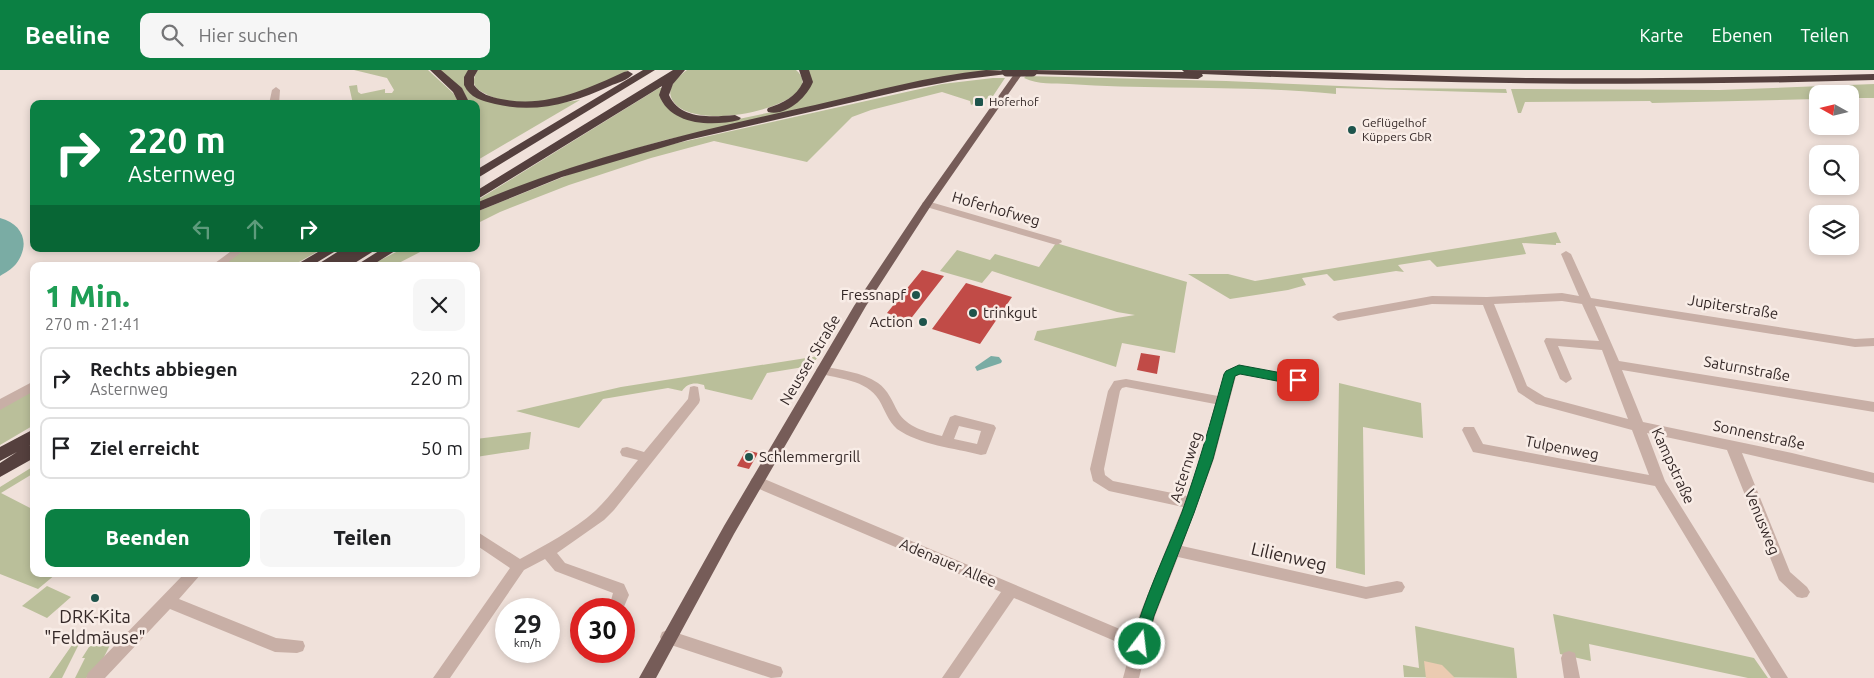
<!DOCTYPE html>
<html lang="de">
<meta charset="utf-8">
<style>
body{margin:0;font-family:Ubuntu,sans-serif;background:#f6f6f6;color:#202124;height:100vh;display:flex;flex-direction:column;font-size:19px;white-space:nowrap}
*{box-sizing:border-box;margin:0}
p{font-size:16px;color:#757577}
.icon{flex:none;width:28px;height:28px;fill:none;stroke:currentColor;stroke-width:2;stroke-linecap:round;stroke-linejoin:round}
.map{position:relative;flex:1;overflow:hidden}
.drawer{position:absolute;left:30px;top:192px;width:450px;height:315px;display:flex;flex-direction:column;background:#fff;border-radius:10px;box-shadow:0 2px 8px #0003}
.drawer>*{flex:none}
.guide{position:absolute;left:30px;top:30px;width:450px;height:152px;border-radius:10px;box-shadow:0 2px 8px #0003;background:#0b8043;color:#fff;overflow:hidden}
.needle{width:32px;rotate:278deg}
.fabs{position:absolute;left:1809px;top:15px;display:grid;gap:10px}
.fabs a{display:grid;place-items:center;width:50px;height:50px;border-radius:10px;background:#fff;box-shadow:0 2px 8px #0003;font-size:25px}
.speed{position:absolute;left:495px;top:528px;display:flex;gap:10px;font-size:25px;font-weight:700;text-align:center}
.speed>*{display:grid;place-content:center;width:65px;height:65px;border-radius:50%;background:#fff;box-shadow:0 2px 8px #0003;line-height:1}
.speed small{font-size:12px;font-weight:400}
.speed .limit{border:8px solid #d22;background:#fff;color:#111}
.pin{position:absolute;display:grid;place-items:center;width:42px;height:42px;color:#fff;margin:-21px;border-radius:10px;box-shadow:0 2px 8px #0006}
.me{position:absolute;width:55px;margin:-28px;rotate:15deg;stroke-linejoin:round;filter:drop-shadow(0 0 4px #0008)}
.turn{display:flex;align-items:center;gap:18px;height:105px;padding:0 15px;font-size:22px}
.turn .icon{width:65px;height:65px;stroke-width:2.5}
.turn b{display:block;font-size:35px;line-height:42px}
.lanes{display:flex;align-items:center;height:48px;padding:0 15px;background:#0003;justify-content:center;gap:25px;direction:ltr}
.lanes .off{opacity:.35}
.round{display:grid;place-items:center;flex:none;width:52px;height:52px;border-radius:10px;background:#f6f6f6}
.overview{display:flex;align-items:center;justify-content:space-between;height:85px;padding:0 15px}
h1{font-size:30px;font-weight:800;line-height:38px;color:#1e9e55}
.primary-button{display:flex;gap:10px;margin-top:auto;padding:10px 15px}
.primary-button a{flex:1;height:58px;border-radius:10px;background:#0b8043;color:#fff;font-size:20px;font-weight:800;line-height:58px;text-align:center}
.primary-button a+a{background:#f6f6f6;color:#202124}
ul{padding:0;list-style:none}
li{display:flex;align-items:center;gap:15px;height:62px;margin:0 10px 8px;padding:0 5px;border:2px solid #e0e0e0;border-radius:10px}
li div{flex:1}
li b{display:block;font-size:19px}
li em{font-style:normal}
header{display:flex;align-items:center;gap:30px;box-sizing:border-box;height:70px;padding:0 25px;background:#0b8043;color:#fff}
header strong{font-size:24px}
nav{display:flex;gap:28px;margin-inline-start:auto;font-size:18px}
.search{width:350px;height:45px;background:#f6f6f6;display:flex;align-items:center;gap:12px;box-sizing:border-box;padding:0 18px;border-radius:10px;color:#757577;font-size:19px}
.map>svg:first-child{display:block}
.green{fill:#babf9a}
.sand{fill:#ebcbb1}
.water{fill:#7aaca4}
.building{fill:#c14b47}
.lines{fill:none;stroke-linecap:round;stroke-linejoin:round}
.minor{fill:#c8afa6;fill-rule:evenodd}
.major{fill:#765c58;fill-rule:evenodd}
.highway{fill:#55403e;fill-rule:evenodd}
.highway-bridge{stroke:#55403e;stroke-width:11}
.route{fill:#0b8043;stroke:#07532c}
.poi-dot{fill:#1e544c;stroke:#f8ece6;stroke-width:2}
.labels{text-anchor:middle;stroke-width:5;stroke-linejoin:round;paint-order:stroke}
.far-poi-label{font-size:12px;fill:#342827;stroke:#f8ece6;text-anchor:start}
.street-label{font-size:15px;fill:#342827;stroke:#f8ece6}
.poi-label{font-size:15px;fill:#342827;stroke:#f8ece6;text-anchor:end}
.near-street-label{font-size:18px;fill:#342827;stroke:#f8ece6}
.near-poi-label{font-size:18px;fill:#342827;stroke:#f8ece6}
</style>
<header>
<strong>Beeline</strong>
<div class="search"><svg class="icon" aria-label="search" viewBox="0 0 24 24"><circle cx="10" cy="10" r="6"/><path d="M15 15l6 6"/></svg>Hier suchen</div>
<nav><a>Karte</a><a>Ebenen</a><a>Teilen</a></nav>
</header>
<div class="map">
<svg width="1874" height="608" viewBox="0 0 1874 608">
<rect width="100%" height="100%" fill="#f0e1da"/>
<path class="green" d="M 354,0 L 428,0 L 453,23 L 460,34 L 353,34 L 349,16 L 357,15 L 358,22 L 361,24 L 385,19 L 385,23 L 392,23 L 394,20 L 387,8 Z
M 440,0 L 469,0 C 463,9 462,14 470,23 L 533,37 L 580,30 L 476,91 L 476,34 L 469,34 Z
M 478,0 L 629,0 C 589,22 526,48 482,22 C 472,17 472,9 478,0 Z
M 687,0 L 796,0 C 835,33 686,69 671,27 C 667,16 679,6 687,0 Z
M 807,0 L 1002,0 L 977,2 L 665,70 L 581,95 L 476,136 L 476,131 L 659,18 L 662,18 L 661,29 L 663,33 L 675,43 L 729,51 L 772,42 L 801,29 Z
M 1026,6 L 1226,11 L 1387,18 L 1506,19 L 1507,23 L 1336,18 L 1336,24 C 1247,15 1158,20 1069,14 C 1053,13 1039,15 1024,8 Z
M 993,8 L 1005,8 L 993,26 L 971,35 L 970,31 L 942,22 L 871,40 L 852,47 L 807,92 L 714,71 L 651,88 L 569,115 L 500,142 L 476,154 L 476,142 L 573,103 L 664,76 L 942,14 Z
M 1874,14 L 1874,28 L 1850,28 L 1850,24 L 1818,24 L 1817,29 L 1652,33 L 1650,31 L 1525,32 L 1521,43 L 1518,43 L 1511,19 L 1720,20 Z
M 1556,162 L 1561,173 L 1556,173 L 1556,175 L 1522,173 L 1526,184 L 1437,197 L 1430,190 L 1398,195 L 1404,202 L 1396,201 L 1334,211 L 1327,204 L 1302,208 L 1306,215 L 1288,220 L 1230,229 L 1188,204 L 1228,204 L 1255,211 Z
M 1056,173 L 1187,212 L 1175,283 L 1122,273 L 1116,297 L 1034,270 L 1037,261 L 1135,245 L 1117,242 L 992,201 L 982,213 L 940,201 L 957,180 L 990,190 L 995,184 L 1039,197 Z
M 246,179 L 322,179 L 292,196 L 220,196 Z
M 402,179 L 426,179 L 393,196 L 369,196 Z
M 819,286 L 810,296 L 767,303 L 752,330 L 705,319 L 704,315 C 695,312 687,313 682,321 L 668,318 L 603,329 L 579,358 L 516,341 L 621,317 Z
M 1339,313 L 1421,333 L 1423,368 L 1363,357 L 1365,505 L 1336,498 Z
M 34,319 L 34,355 L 0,375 L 0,339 Z
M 531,362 L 529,379 L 476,387 L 476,369 Z
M 34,396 L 34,403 L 1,423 L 34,440 L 34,504 L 56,504 L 38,519 L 0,504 L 0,417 Z
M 47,516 L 71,527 L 47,548 L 22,536 Z
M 1553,544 L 1754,588 L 1768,608 L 1748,608 L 1589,574 L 1591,591 L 1560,584 Z
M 1415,556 L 1514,578 L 1517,608 L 1404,607 L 1403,595 L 1419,598 Z
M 79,565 L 85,568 L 79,574 L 62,608 L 49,608 Z
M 102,569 L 107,569 L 110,575 L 102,591 L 86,608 L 75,608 L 85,588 L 82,588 L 89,577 Z"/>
<path class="sand" d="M 1424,591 L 1442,595 L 1455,608 L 1426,608 Z"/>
<path class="water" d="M 0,148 C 23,154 31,174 16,194 C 12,199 5,203 0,206 Z
M 991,286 L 999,287 L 1002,291 L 1001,293 L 977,301 L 975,297 Z"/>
<path class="building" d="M 922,200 L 944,206 L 909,251 L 887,243 Z
M 966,213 L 1012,227 L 980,274 L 932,259 Z
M 1141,283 L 1160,286 L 1157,304 L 1137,300 Z
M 746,380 L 758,383 L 749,399 L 737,396 Z"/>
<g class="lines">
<path class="minor" d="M 276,17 L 280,20 L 279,34 L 269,34 L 272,20 Z
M 927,131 L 1061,170 L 1062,172 L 1057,175 L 1053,174 L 923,136 L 922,134 L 923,132 Z
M 234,179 L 246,179 L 223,196 L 211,196 Z
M 1566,181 L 1571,184 L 1591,228 L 1855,269 L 1874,268 L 1874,276 L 1855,277 L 1595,236 L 1619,291 L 1874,332 L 1874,342 L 1622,300 L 1643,352 L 1792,383 L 1874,403 L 1874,413 L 1742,383 L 1790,502 L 1807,517 L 1810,522 L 1807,527 L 1802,528 L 1797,527 L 1779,510 L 1727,380 L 1647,363 L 1665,411 L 1788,608 L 1771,608 L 1655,416 L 1473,382 L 1462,360 L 1464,357 L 1474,357 L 1483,374 L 1649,405 L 1632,360 L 1536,334 L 1518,322 L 1483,235 L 1432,234 L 1338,251 L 1332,247 L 1338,243 L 1432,226 L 1487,227 L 1562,223 L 1579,226 L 1561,184 ZM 1562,231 L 1582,234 L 1599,271 L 1546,268 L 1544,271 L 1560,309 L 1566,313 L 1572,309 L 1558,276 L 1602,280 L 1628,349 L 1545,327 L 1527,316 L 1494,234 Z
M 1239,295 L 1308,308 L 1314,312 L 1308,316 L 1241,304 L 1236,306 L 1214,389 L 1182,476 L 1366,517 L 1397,511 L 1402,512 L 1405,517 L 1402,522 L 1366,529 L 1178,487 L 1155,546 L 1139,608 L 1123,608 L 1131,578 L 1014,528 L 959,608 L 942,608 L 1001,522 L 752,416 L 750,412 L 752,408 L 757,407 L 762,408 L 1134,565 L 1139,546 L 1183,437 L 1109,421 L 1093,411 L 1090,399 L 1108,321 L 1114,311 L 1126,309 L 1218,326 L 1226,301 ZM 1126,317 L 1215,334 L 1200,389 L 1187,426 L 1113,411 L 1105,405 L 1104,399 L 1120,321 L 1122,318 Z
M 822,296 C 840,300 862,302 878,313 C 888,320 892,331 898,342 C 907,357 926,362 942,366 L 950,347 L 955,345 L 994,355 L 996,358 L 986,384 L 981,385 C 954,378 920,375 897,359 C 888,351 885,340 879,330 C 866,309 838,309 818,303 L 816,300 L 818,297 ZM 959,356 L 981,361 L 977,374 L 954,369 Z
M 34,311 L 34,321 L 0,340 L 0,329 Z
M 694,316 L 698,317 L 700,330 L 699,333 L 614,440 L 604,450 L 557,483 L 565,493 L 624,514 L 629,525 L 623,539 L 613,539 L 610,534 L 613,523 L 555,501 L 545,489 L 524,500 L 450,608 L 433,608 L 510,498 L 476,475 L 476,461 L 520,489 C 545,475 574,460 595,441 C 611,426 624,407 638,390 L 622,386 L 620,382 L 622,378 L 627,377 L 644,382 L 688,329 L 690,317 Z
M 184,504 L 201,504 L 179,529 L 276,568 L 303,571 L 305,576 L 303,581 L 297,583 L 275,582 L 170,539 L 105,608 L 86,608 L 88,603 Z
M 668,560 L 775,595 L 781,597 L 783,602 L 781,607 L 771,608 L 662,572 L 660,567 L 662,562 Z
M 1569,581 L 1575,583 L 1580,608 L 1564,608 L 1561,588 L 1563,583 Z"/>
<path class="major" d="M 1017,0 L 1025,0 L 932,134 L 866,236 L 734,464 L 656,608 L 639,608 L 724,456 L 854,236 L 922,134 Z"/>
<path class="highway" d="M 430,0 L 441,0 L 462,18 L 470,34 L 459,34 L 453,22 Z
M 468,0 L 478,0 L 474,7 L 474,15 C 480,24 491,27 501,29 C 546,38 585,20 624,2 L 628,1 L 633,4 C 628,10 617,13 610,16 C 573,33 536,44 495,34 C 482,31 470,28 464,15 L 464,7 Z
M 643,0 L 655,0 L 476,109 L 476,100 Z
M 673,0 L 685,0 L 673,14 L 669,25 C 680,50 712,47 735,45 L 741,48 L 739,50 C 711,57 670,55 659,25 L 662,16 L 476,130 L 476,121 Z
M 799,0 L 809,0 L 813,12 C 807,27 786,47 768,42 L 767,40 L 768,38 C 783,33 796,27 803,12 Z
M 986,0 L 1012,1 L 1007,4 L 958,10 L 910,19 L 688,70 L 562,107 L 476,142 L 476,133 C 585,87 699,60 815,35 C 871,22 928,6 986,0 Z
M 1027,0 L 1184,2 L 1182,0 C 1298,0 1414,6 1530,8 C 1645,9 1759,7 1874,4 L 1874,10 C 1650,17 1426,14 1202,4 L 1203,6 L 1198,9 L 1032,4 L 1028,3 Z
M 323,179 L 339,179 L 311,196 L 294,196 Z
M 342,179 L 357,179 L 356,182 L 361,179 L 377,179 L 350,196 L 339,196 L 337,194 L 339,192 L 331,196 L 315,196 Z
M 382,179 L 398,179 L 371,196 L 355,196 Z
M 34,359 L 34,373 L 29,376 L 34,374 L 34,388 L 0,407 L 0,393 L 17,382 L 0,391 L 0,377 Z"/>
<path class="highway-bridge" d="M 1007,1 L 1032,1"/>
</g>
<path class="route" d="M 1239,295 L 1298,306 L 1304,310 L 1298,315 L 1240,304 L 1235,306 L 1213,389 L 1194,443 L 1154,546 L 1145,579 L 1140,580 L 1134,579 L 1132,574 C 1144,528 1165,486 1182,442 C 1198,397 1211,351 1224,304 L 1226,301 Z"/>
<g class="poi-dot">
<rect x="974" y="27" width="10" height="10" rx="2.5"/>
<circle cx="1352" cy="60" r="5"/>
<circle cx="916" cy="225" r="5"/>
<circle cx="973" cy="243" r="5"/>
<circle cx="923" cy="252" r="5"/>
<circle cx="749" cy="387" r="5"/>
<circle cx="95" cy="528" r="5"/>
</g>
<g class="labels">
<g class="far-poi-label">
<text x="989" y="36">Hoferhof</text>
<text x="1362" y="57">Geflügelhof<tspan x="1362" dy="14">Küppers GbR</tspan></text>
</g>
<g class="street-label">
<text transform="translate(996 139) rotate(16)" y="5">Hoferhofweg</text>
<text transform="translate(1733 237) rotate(9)" y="5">Jupiterstraße</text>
<text transform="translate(810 290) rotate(-59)" y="5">Neusser Straße</text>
<text transform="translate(1747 299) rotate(10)" y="5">Saturnstraße</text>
<text transform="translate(1759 365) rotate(12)" y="5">Sonnenstraße</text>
<text transform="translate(1562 378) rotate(11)" y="5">Tulpenweg</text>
<text transform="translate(1673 396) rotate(65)" y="5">Kampstraße</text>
<text transform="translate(1186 397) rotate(-72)" y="5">Asternweg</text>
<text transform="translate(1762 452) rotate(68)" y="5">Venusweg</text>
<text transform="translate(948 493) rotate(23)" y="5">Adenauer Allee</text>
</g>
<g class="poi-label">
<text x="906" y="230">Fressnapf</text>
<text x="983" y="248" text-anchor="start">trinkgut</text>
<text x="913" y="257">Action</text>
<text x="759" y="392" text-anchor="start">Schlemmergrill</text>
</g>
<g class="near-street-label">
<text transform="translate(1289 487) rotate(13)" y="6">Lilienweg</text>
</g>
<g class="near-poi-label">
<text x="95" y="553">DRK-Kita<tspan x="95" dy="21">"Feldmäuse"</tspan></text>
</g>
</g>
</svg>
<div class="fabs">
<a><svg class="needle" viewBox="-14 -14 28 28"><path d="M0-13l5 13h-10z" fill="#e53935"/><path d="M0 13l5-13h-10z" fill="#757577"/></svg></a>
<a><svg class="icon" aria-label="search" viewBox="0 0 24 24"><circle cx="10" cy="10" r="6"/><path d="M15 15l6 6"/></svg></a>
<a><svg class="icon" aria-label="layers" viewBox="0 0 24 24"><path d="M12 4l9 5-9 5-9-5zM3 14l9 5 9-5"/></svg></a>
</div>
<div class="speed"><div>29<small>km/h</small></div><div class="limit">30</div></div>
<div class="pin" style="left:1298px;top:310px;background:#d93025"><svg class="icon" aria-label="arrive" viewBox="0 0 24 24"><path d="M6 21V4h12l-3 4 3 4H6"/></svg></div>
<svg class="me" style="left:1140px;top:574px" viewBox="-20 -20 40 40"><circle r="17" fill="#0b8043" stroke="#fff" stroke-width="3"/><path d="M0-11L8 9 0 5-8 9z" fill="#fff"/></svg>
<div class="guide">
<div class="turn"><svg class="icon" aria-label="right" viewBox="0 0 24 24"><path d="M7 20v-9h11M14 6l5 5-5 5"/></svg><div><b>220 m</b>Asternweg</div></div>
<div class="lanes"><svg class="icon off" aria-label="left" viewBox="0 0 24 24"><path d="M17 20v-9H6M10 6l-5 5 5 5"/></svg><svg class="icon off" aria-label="ahead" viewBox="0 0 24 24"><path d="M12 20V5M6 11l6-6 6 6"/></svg><svg class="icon" aria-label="right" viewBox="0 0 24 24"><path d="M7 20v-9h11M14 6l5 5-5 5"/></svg></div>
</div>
<section class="drawer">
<div class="overview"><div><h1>1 Min.</h1><p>270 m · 21:41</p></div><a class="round"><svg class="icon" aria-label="close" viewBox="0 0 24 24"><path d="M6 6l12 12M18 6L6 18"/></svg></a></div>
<ul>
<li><svg class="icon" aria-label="right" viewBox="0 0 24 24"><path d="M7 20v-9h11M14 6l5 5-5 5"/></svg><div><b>Rechts abbiegen</b><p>Asternweg</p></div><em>220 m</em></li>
<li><svg class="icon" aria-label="arrive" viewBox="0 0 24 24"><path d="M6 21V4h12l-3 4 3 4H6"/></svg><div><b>Ziel erreicht</b></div><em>50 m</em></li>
</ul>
<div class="primary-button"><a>Beenden</a><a>Teilen</a></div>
</section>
</div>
